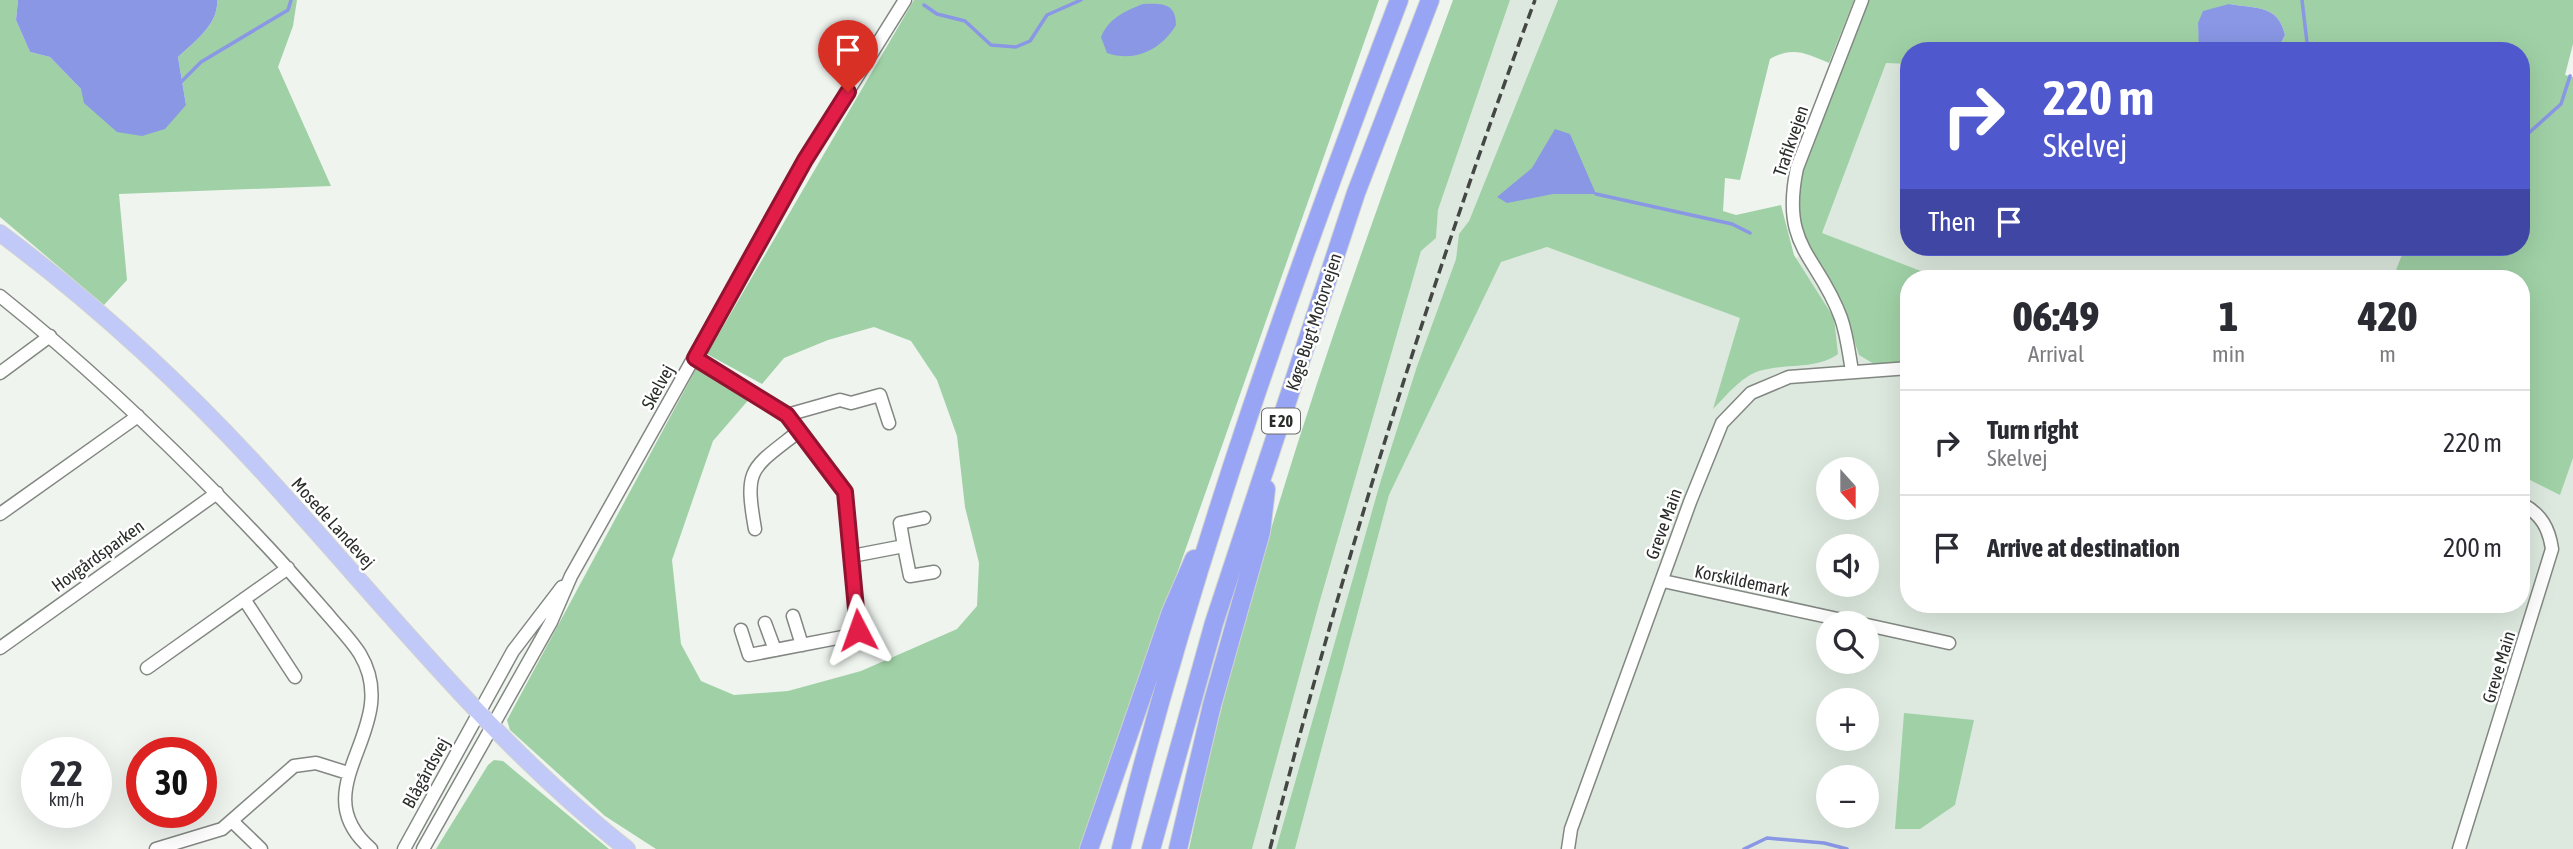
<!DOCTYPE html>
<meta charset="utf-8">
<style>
body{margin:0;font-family:"Asap Condensed",sans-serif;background:#f7f7f7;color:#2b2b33;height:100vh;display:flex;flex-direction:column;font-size:26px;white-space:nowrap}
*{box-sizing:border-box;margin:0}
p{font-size:23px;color:#7c7c81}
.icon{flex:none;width:38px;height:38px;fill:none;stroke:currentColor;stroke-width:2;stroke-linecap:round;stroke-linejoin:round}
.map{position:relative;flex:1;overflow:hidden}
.panel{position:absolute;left:1900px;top:270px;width:630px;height:343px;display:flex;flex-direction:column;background:#fff;border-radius:28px;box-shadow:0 7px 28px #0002}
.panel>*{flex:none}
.top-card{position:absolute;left:1900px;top:42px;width:630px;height:214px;border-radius:28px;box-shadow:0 7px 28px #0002;background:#5058ce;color:#fff;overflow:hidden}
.needle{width:46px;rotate:159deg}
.tools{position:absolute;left:1816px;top:457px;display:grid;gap:14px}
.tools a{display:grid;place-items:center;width:63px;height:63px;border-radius:50%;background:#fff;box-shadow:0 7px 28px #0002;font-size:35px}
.speed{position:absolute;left:21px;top:737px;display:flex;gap:14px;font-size:35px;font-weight:700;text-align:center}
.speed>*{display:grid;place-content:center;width:91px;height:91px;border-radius:50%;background:#fff;box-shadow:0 7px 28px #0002;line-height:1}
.speed small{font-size:18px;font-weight:400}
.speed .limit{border:10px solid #d22;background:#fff;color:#111}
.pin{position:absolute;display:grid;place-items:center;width:60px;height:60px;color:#fff;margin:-72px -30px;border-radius:50% 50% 50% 0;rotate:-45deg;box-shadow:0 0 7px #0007}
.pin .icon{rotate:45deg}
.me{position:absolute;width:77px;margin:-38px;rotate:356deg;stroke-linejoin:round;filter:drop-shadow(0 0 5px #0008)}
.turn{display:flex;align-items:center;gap:24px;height:147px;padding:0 28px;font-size:32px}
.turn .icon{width:91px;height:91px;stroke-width:2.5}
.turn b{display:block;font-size:49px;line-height:60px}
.then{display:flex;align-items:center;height:66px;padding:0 28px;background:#0003;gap:14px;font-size:26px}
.eta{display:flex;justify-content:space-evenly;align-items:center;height:119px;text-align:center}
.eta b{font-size:42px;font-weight:800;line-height:49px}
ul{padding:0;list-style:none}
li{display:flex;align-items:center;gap:21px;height:105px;padding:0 28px;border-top:2px solid #e1e1e2}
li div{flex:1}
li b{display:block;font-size:26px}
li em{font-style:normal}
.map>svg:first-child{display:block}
.built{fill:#dde9df;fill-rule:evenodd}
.green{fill:#a0d1a6}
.water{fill:#8997e5}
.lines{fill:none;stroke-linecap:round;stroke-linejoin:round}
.stream{stroke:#8997e5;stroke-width:3.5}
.minor-casing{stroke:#828782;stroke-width:15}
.major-casing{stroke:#d0d1d0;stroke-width:18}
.highway-casing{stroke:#d0d1d0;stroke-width:20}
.minor{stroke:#fff;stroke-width:12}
.major{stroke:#c1c9f8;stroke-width:16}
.highway{stroke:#97a5f4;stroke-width:18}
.rail{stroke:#454745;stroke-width:3.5;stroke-dasharray:10 5;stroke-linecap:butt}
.route-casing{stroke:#92132f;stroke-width:18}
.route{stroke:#e11d48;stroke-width:12}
.labels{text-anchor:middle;stroke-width:5;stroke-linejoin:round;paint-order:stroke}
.shield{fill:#fff;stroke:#6b6c6b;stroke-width:2}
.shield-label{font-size:16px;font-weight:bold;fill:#2b2d2b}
.street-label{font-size:18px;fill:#2b2d2b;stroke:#fff}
</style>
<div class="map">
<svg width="2573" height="849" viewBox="0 0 2573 849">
<rect width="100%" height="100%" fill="#eff4ef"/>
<path class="built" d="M 1510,0 L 1558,0 L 1469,221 L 1459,235 L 1456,259 L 1417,366 L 1380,483 L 1276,849 L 1252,849 L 1319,604 L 1421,251 L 1436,238 L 1438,210 Z
M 1884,60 L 1909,62 L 1909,247 L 2407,247 L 2395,278 L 1909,278 L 1909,604 L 2522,604 L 2522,476 L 2559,494 L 2573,458 L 2573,849 L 1295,849 L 1389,495 L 1500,262 L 1547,247 L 1741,318 L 1815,238 ZM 1829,469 L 1867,469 L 1867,508 L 1829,508 ZM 1829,546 L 1867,546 L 1867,584 L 1829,584 ZM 1829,623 L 1867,623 L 1867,662 L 1829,662 ZM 1829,700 L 1867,700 L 1867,738 L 1829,738 ZM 1829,777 L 1867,777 L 1867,816 L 1829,816 Z"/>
<path class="green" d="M 0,0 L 18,0 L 16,20 L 30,52 L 50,57 L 81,89 L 186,105 L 178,57 C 194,42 219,24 217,0 L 297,0 L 293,26 L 278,67 L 331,186 L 119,194 L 127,280 L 104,305 L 0,217 Z
M 914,0 L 1379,0 L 1080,849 L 656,849 L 605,816 L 510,730 L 507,720 L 697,367 L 751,397 L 713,441 L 672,560 L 681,644 L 701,681 L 734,695 L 788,691 L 861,671 L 957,629 L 977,606 L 979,563 L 965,507 L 957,436 L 937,380 L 911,341 L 874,327 L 828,340 L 784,358 L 762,384 L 707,354 Z
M 1453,0 L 1510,0 L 1438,210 L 1436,238 L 1421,251 L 1319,604 L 1252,849 L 1189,849 C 1250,556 1350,280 1453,0 Z
M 1558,0 L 1854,0 L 1829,63 C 1806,53 1792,46 1770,59 L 1740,180 L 1725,178 L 1723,211 L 1736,215 L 1781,205 L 1794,255 L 1834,318 L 1838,354 C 1816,370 1785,363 1759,371 C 1741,377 1726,396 1713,409 L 1740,318 L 1547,247 L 1501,262 L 1389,495 L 1295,849 L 1276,849 L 1380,483 L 1417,366 L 1456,259 L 1459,234 L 1469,221 Z
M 1869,0 L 2573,0 L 2573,44 L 2565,75 L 2573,77 L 2573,458 L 2560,495 L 2522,476 L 2522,278 L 2393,278 L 2405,247 L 2522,247 L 2522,51 L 2277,51 L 2285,35 C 2278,4 2256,9 2229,4 L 2198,23 L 2200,51 L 1909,51 L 1909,64 L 1886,63 L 1822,233 L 1939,278 L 1909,278 L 1909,362 L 1874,364 L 1859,355 L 1844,309 L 1807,242 L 1797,216 L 1797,188 Z
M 1904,713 L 1974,720 L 1955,805 L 1920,829 L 1895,829 Z
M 494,760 L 503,761 L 609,849 L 436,849 L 488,765 Z"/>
<path class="water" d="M 18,0 L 217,0 C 219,24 194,42 178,57 L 186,105 L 165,129 L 142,136 L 117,132 L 84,103 L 81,89 L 50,57 L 30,52 L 16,20 Z
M 1143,4 C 1162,3 1176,3 1176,25 C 1162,49 1135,63 1107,53 L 1101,37 C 1109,18 1125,11 1143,4 Z
M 2229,4 C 2256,9 2278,4 2285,35 L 2277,51 L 2199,50 L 2198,23 L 2203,11 Z
M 1555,129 L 1570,134 L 1596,194 L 1553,194 L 1507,203 L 1497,197 L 1532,168 Z"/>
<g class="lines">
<path class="stream" d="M 2302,0 L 2308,51
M 924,5 L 937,14 L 965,21 L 991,45 L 1016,47 L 1030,41 L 1047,15 L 1081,0
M 181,82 L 201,62 L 288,10 L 291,0
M 2522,139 L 2561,104 L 2570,76
M 1596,194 L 1732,224 L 1750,233
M 1744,849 L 1767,838 L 1824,843 L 1847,849"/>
<g class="minor-casing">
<path id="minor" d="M 0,296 C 94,371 180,454 263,542 C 286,566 308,592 330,617 C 340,629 352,641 360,654 C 405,729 299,787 371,849
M 695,358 L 787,415 L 845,492 L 858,630 L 853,635 L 749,655 L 741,630
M 1852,371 C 1849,354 1847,335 1841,318 C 1818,255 1780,248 1797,168 L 1862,0
M 0,373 L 50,336
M 787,415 L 840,400 L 851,403 L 880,395 L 889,423
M 0,514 L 138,416
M 755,529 C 744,467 751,469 798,432
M 904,546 L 900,523 L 924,518
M 852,556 L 904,546 L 910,576 L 934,572
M 1663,581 L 1856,623
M 244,599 L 295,677
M 793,616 L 802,645
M 765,623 L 775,650
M 1867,625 L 1949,643
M 0,648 L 217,493
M 147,668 L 288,568
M 233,822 L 261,849
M 156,849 L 222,829 L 294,766 L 316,763 L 348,773
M 404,849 L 513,651 L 562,587
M 423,849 L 551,622 L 571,576 L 805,160 L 905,0
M 1568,849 L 1571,829 L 1690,502 L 1722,423 L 1751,393 L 1789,377 L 1909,368
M 2459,849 L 2552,549 C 2549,528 2541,514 2522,504"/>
</g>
<g class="major-casing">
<path id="major" d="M 0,233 C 94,303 180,382 259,468 C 379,598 487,739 627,849"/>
</g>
<g class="highway-casing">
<path id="highway" d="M 1089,849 L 1171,612 L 1194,559
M 1121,849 C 1193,560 1293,278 1399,0
M 1151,849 L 1214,623 L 1356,193 L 1430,0
M 1178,849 L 1212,705 L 1261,532 L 1266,489"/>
</g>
<use href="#minor" class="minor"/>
<use href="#major" class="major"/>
<use href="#highway" class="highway"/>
<path class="rail" d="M 1270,849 C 1343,561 1432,278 1535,0"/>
</g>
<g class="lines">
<g class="route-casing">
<path id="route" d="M 848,92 L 805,160 L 695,358 L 787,415 L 845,492 L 858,630"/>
</g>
<use href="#route" class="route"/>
</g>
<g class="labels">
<rect class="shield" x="1262" y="408.5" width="38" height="25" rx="5"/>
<g class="shield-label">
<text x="1281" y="427">E 20</text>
</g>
<g class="street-label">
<text transform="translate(1791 141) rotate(-71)" y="6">Trafikvejen</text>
<text transform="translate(1314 322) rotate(-72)" y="6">Køge Bugt Motorvejen</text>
<text transform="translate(658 387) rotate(-61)" y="6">Skelvej</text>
<text transform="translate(333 523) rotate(48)" y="6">Mosede Landevej</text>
<text transform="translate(1664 524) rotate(-70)" y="6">Greve Main</text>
<text transform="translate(98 556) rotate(-36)" y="6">Hovgårdsparken</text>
<text transform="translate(1742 581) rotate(12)" y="6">Korskildemark</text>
<text transform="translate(2499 667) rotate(-73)" y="6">Greve Main</text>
<text transform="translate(426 773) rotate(-61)" y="6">Blågårdsvej</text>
</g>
</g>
</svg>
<div class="tools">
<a><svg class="needle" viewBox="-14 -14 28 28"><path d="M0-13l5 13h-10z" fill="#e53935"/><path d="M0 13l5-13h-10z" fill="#7c7c81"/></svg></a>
<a><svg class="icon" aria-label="sound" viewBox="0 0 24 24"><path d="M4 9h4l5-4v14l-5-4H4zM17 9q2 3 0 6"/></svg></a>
<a><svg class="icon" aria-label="search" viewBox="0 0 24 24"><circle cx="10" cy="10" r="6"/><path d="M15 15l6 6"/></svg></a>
<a>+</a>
<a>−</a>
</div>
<div class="speed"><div>22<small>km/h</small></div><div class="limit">30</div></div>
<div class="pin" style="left:848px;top:92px;background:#d93025"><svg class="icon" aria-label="arrive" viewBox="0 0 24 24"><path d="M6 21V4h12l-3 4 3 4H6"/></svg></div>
<svg class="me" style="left:858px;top:630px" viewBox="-20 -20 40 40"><path d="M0-17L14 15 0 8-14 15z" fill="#e11d48" stroke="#fff" stroke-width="4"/></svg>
<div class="top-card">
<div class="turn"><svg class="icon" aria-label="right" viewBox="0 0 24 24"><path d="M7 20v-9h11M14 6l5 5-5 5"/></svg><div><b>220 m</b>Skelvej</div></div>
<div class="then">Then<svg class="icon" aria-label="arrive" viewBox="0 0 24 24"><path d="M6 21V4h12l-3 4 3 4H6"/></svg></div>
</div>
<section class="panel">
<div class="eta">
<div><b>06:49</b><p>Arrival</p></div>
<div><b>1</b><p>min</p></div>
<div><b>420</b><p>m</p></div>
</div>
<ul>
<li><svg class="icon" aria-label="right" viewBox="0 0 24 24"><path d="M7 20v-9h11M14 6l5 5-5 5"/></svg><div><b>Turn right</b><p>Skelvej</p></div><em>220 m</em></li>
<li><svg class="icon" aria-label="arrive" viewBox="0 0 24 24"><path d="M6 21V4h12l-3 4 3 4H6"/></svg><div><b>Arrive at destination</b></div><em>200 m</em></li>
</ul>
</section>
</div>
